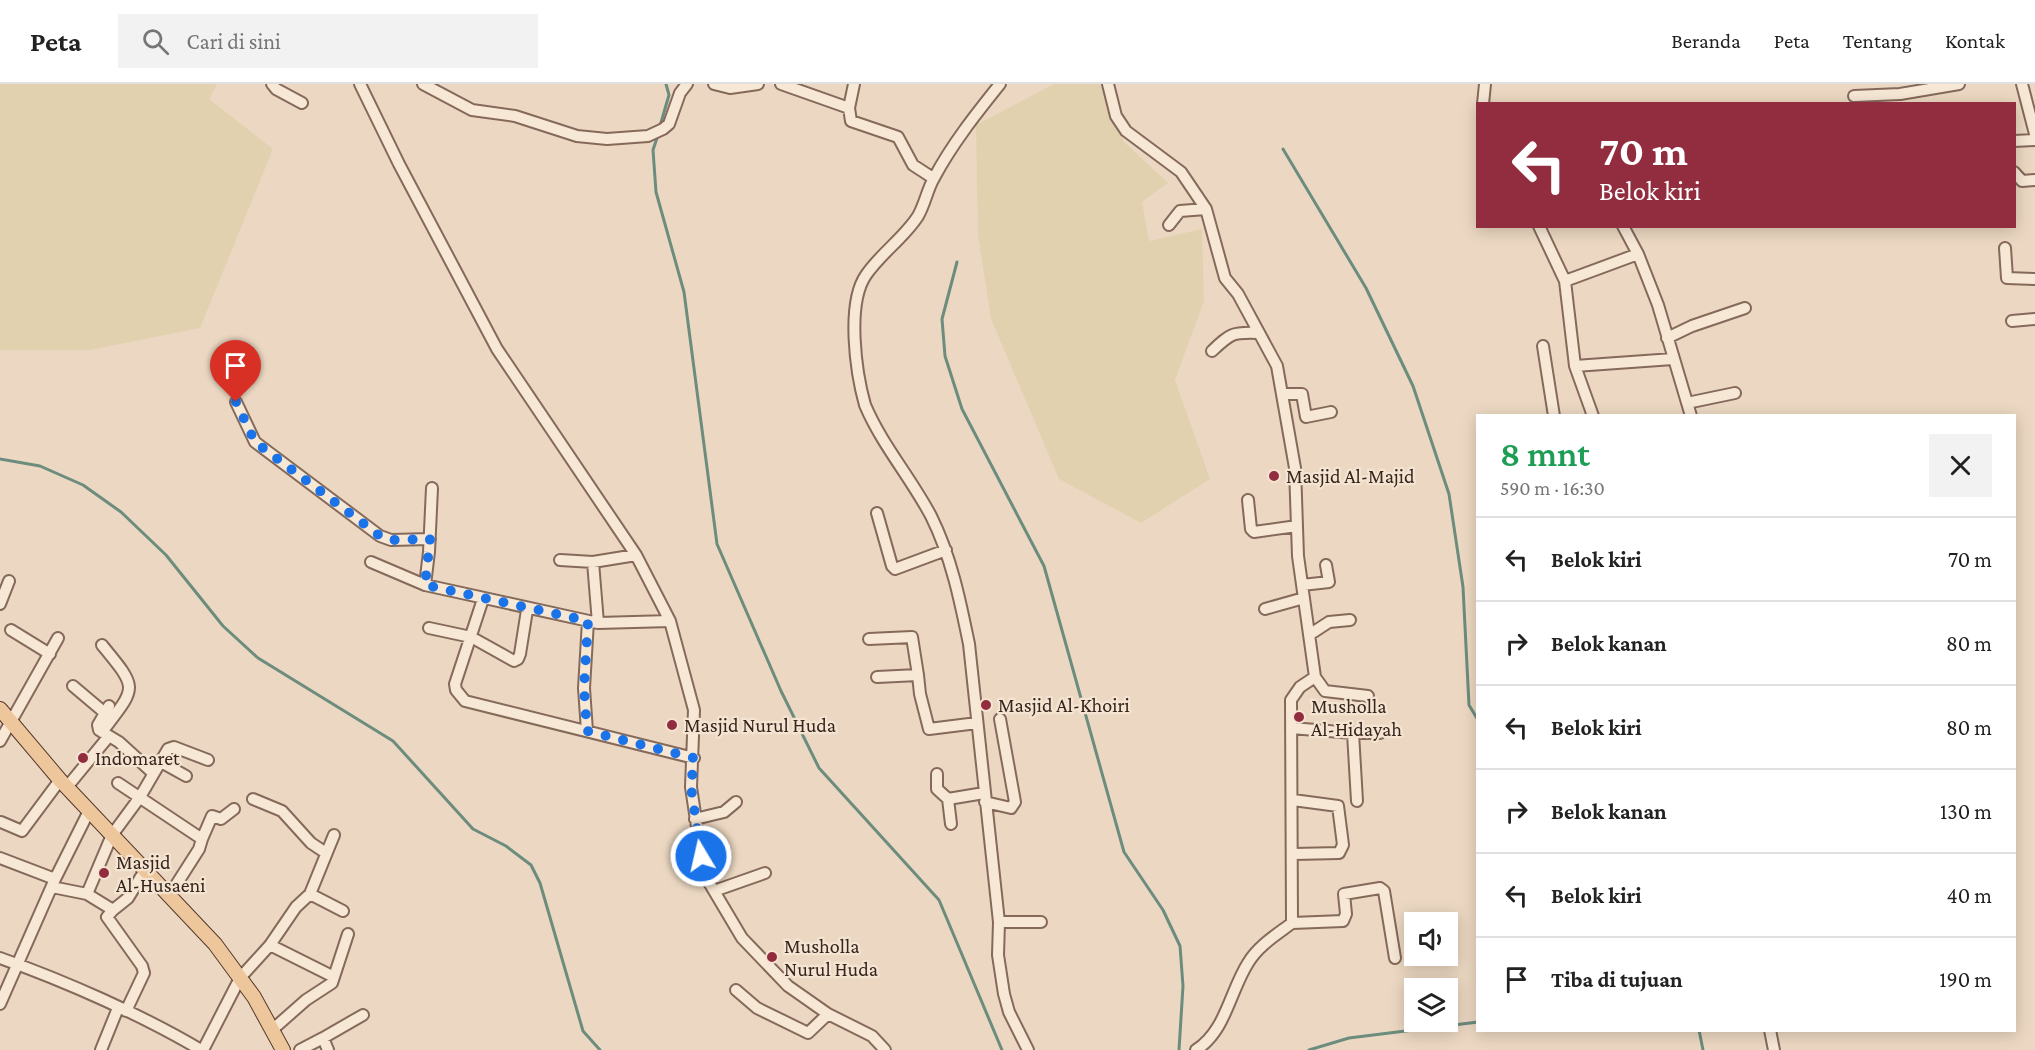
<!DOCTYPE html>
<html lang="id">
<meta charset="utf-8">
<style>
body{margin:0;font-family:"Crimson Pro",serif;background:#f2f2f2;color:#222;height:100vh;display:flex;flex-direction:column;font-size:22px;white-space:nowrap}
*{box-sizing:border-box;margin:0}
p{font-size:20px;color:#767676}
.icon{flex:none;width:33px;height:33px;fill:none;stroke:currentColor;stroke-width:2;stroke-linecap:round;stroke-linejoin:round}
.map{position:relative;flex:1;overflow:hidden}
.details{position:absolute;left:1476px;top:330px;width:540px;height:618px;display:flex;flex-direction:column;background:#fff;border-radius:0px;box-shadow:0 3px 15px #0003}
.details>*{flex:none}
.hud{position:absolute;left:1476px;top:18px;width:540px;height:126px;border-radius:0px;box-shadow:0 3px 15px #0003;background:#922c3f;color:#fff;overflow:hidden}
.buttons{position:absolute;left:1404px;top:828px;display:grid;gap:12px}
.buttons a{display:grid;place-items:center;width:54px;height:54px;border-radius:0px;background:#fff;box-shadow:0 3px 15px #0003;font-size:30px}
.pin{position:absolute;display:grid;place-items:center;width:51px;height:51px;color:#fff;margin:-62px -26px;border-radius:50% 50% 50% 0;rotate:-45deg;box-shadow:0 0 6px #0007}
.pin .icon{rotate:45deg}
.me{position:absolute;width:66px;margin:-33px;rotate:351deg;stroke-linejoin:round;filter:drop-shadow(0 0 4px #0008)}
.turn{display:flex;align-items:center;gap:21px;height:126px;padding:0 24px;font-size:27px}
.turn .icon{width:78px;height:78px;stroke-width:2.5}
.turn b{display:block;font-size:42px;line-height:51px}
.round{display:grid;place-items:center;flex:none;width:63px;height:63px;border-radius:0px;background:#f2f2f2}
.summary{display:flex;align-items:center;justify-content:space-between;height:102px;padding:0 24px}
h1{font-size:36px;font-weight:600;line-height:45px;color:#1e9e55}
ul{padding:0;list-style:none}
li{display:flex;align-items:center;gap:18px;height:84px;padding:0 24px;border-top:2px solid #e0e0e0}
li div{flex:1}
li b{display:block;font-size:22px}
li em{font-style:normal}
header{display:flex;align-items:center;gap:36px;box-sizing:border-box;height:84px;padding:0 30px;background:#fff;border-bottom:2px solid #e0e0e0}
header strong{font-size:28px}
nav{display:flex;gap:33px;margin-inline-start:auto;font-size:21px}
.search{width:420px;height:54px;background:#f2f2f2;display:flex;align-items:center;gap:15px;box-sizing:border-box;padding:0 21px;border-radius:0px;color:#767676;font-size:22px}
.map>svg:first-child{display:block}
.farmland{fill:#e1d1af}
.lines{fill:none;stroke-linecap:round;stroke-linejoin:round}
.stream{stroke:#6c8c7e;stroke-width:3}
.minor-casing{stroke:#85695a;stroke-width:14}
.major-casing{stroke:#53392e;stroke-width:16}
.minor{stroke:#f7e7d5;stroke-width:10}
.major{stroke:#eec69b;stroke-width:14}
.route{stroke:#1a73e8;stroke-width:10;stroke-dasharray:0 18}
.poi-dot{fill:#922c3f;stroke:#f4e4d1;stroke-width:2}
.labels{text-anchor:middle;stroke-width:4.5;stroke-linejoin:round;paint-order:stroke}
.poi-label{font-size:20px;fill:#35251d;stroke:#f4e4d1;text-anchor:start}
</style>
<header>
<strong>Peta</strong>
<div class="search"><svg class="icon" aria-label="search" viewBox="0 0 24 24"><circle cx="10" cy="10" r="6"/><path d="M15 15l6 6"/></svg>Cari di sini</div>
<nav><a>Beranda</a><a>Peta</a><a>Tentang</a><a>Kontak</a></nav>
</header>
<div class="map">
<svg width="2035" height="966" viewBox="0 0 2035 966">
<rect width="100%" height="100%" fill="#ecd8c2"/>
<path class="farmland" d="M 0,0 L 217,0 L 209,15 L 273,65 L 200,244 L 90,266 L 0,266 Z
M 1054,0 L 1100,0 L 1124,58 L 1168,99 L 1142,118 L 1149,157 L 1202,145 L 1204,217 L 1175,296 L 1210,395 L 1141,439 L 1059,395 L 991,235 L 978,151 L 976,41 Z"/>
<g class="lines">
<path class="stream" d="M 660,42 L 669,11 L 666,0
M 658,51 L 653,66 L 656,108 L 684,208 L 717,460 L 781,607 L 819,684 L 939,816 L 1002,966
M 1283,65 L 1366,204 L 1413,302 L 1449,410 L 1463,503 L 1469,621 L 1478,636
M 957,178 L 942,235 L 945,272 L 962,325 L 1044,482 L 1124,768 L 1163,826 L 1180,862 L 1183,902 L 1179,966
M 0,375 L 40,382 L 83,401 L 121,428 L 166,471 L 223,542 L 258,574 L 393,657 L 473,745 L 506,762 L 531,781 L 540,799 L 583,947 L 600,966
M 1699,946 L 1703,966
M 1309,966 L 1349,954 L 1478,938"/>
<g class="minor-casing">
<path id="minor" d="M 272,0 L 276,5 L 302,19
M 360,0 L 399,80 L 497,265 L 636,471 L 670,537 L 694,626 L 691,703 L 704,790 L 742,854 L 788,902 L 828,930 L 872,952 L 885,966
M 423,0 L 472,26 L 515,32 L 577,52 L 607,55 L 648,52 L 663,45 L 669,40 L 680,9 L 687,0
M 714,0 L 730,4 L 758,0
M 781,0 L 849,24
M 854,0 L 849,24 L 851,37 L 898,53 L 913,81 L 933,94
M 1000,0 C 976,30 952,60 934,94 C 927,106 925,120 918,132 C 904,154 881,169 866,191 C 846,220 856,289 865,321 C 882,361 911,394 931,432 C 951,472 960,516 969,560 L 999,838 L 998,871 L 1004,910 L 1009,928 L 1028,966
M 1108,0 L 1116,32 L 1126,47 L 1181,88 L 1206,125 L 1225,194 L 1238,210 L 1277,282 L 1295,384 L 1298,472 L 1315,593 L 1300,603 L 1291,616 L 1292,839 C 1276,851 1258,862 1248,879 C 1230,907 1226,947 1196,966
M 2022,0 L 2035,50
M 1854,12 L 1900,10 L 1959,0
M 1483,20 L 1485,0
M 2014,57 L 2035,56
M 2014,88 L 2022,97 L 2035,96
M 1169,141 L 1180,127 L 1206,125
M 1539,142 L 1565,197 L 1575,282 L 1593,332
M 1623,142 L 1638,170
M 2005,164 L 2007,194 L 2035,195
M 1565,197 L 1638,170 L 1658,221 L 1691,332
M 2012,237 L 2035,235
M 1667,254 L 1692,242 L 1745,224
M 1543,262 L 1554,332
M 1212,267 C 1230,250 1232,248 1257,249
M 1575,282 L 1673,275
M 1283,310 L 1302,310 L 1306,333 L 1331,328
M 236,318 L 255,358 L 380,452 L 391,456 L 430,455
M 1687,319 L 1735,309
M 432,404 L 429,468 L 425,501 L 598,539 L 670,537
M 1248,416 L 1251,445 L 1254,448 L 1297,442
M 877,429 L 892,482 L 895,485 L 946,466
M 560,476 L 593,478 L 636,471
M 371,478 L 425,501
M 593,478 L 598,539
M 1302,501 L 1329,498 L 1326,481
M 483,515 L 455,600 L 456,606 L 465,617 L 694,674
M 0,520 L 9,497
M 1265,525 L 1304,514
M 429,544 L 471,553 L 514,577 L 518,575 L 520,570 L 527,526
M 11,546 L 50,570
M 1309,551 L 1329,538 L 1350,536
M 869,555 L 912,553 L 918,591
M 102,561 C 139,606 137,602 102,648
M 877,593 L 918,591 L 920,610 L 929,645 L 977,639
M 1315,593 L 1325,607 L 1368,612
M 73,602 L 105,629
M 109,622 L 98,641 L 99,646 L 119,658 L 153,689
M 1291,644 L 1353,649 L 1357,717
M 587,647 L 584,604 L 588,537
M 1353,649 L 1380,649
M 0,657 L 58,554
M 159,677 L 186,692
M 937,690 L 937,705 L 948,715
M 118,699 L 202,755 L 212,732 L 221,735 L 234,725
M 67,703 L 109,652
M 253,715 L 282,727 L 311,759 L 326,769
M 1293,716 L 1338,722 L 1343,761 L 1339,769 L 1294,770
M 985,718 L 1011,724 L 1015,718 L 1000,635
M 695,735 L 724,728 L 736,718
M 1,738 L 22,747 L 60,696
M 951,740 L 948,715 L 984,709
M 0,774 L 55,795
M 52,803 L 87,810 L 113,826 L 107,833 L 142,882 L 144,889 L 126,927
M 714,807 L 765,789
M 87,810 L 112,751 L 140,713 L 168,665 L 174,663 L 208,676
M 310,810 L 334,751
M 169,812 L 199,765 L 202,755
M 113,826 L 128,814 L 145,786
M 999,838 L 1041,838
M 1292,839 L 1343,837 L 1346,830 L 1344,810 L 1380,804 L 1384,807 L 1395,874
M 270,861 L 334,893
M 0,874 C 65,897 142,931 201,966
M 736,906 L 757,924 L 808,949 L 828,930
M 0,920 L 55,795 L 89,727
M 272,946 L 306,916 L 332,899 L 348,850
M 1770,946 L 1774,966
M 101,966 L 118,924
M 203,966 L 240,894 L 270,861 L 296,823 L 310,810 L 343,827
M 300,966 L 323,954
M 328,966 L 323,954 L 363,931"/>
</g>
<g class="major-casing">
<path id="major" d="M 0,625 L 60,696 L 215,860 L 254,913 L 283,966"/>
</g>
<use href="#minor" class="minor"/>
<use href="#major" class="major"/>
</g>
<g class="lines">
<path class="route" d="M 236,318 L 255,358 L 380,452 L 391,456 L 430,455 L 425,501 L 588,537 L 584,604 L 587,647 L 694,674 L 691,703 L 701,772"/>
</g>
<g class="poi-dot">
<circle cx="1274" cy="392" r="6"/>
<circle cx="986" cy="621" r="6"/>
<circle cx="1299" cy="633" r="6"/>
<circle cx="672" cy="641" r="6"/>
<circle cx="83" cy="674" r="6"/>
<circle cx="104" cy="789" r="6"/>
<circle cx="772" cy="873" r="6"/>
</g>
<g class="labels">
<g class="poi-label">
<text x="1286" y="399">Masjid Al-Majid</text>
<text x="998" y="628">Masjid Al-Khoiri</text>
<text x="1311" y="629">Musholla<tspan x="1311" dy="23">Al-Hidayah</tspan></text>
<text x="684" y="648">Masjid Nurul Huda</text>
<text x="95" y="681">Indomaret</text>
<text x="116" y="785">Masjid<tspan x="116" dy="23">Al-Husaeni</tspan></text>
<text x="784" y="869">Musholla<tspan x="784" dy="23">Nurul Huda</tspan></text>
</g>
</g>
</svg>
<div class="buttons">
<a><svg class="icon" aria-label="sound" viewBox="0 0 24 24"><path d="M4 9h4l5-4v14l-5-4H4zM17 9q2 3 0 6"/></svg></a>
<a><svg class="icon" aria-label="layers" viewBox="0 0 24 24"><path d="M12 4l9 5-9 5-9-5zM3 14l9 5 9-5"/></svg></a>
</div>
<div class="pin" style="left:236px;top:318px;background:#d93025"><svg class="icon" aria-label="arrive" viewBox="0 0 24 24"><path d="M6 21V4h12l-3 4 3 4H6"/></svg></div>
<svg class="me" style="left:701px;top:772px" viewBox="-20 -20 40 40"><circle r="17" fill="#1a73e8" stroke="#fff" stroke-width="3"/><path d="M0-11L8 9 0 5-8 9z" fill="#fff"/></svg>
<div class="hud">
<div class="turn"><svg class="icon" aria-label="left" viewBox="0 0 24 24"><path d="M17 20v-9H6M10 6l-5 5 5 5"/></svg><div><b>70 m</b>Belok kiri</div></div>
</div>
<section class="details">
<div class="summary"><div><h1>8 mnt</h1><p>590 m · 16:30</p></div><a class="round"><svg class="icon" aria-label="close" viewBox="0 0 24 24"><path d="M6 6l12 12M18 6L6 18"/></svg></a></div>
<ul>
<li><svg class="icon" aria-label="left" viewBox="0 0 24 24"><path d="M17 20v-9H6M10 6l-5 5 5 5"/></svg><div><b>Belok kiri</b></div><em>70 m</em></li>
<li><svg class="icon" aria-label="right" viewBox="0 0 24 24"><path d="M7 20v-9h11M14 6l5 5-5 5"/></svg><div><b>Belok kanan</b></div><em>80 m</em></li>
<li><svg class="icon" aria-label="left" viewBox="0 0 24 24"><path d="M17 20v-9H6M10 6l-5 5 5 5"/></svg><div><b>Belok kiri</b></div><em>80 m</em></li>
<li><svg class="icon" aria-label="right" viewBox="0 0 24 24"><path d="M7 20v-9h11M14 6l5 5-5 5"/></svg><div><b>Belok kanan</b></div><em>130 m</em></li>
<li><svg class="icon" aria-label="left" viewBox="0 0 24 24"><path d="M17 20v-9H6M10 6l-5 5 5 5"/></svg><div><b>Belok kiri</b></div><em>40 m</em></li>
<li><svg class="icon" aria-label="arrive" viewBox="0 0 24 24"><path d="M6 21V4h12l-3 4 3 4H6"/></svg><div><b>Tiba di tujuan</b></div><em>190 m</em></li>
</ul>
</section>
</div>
